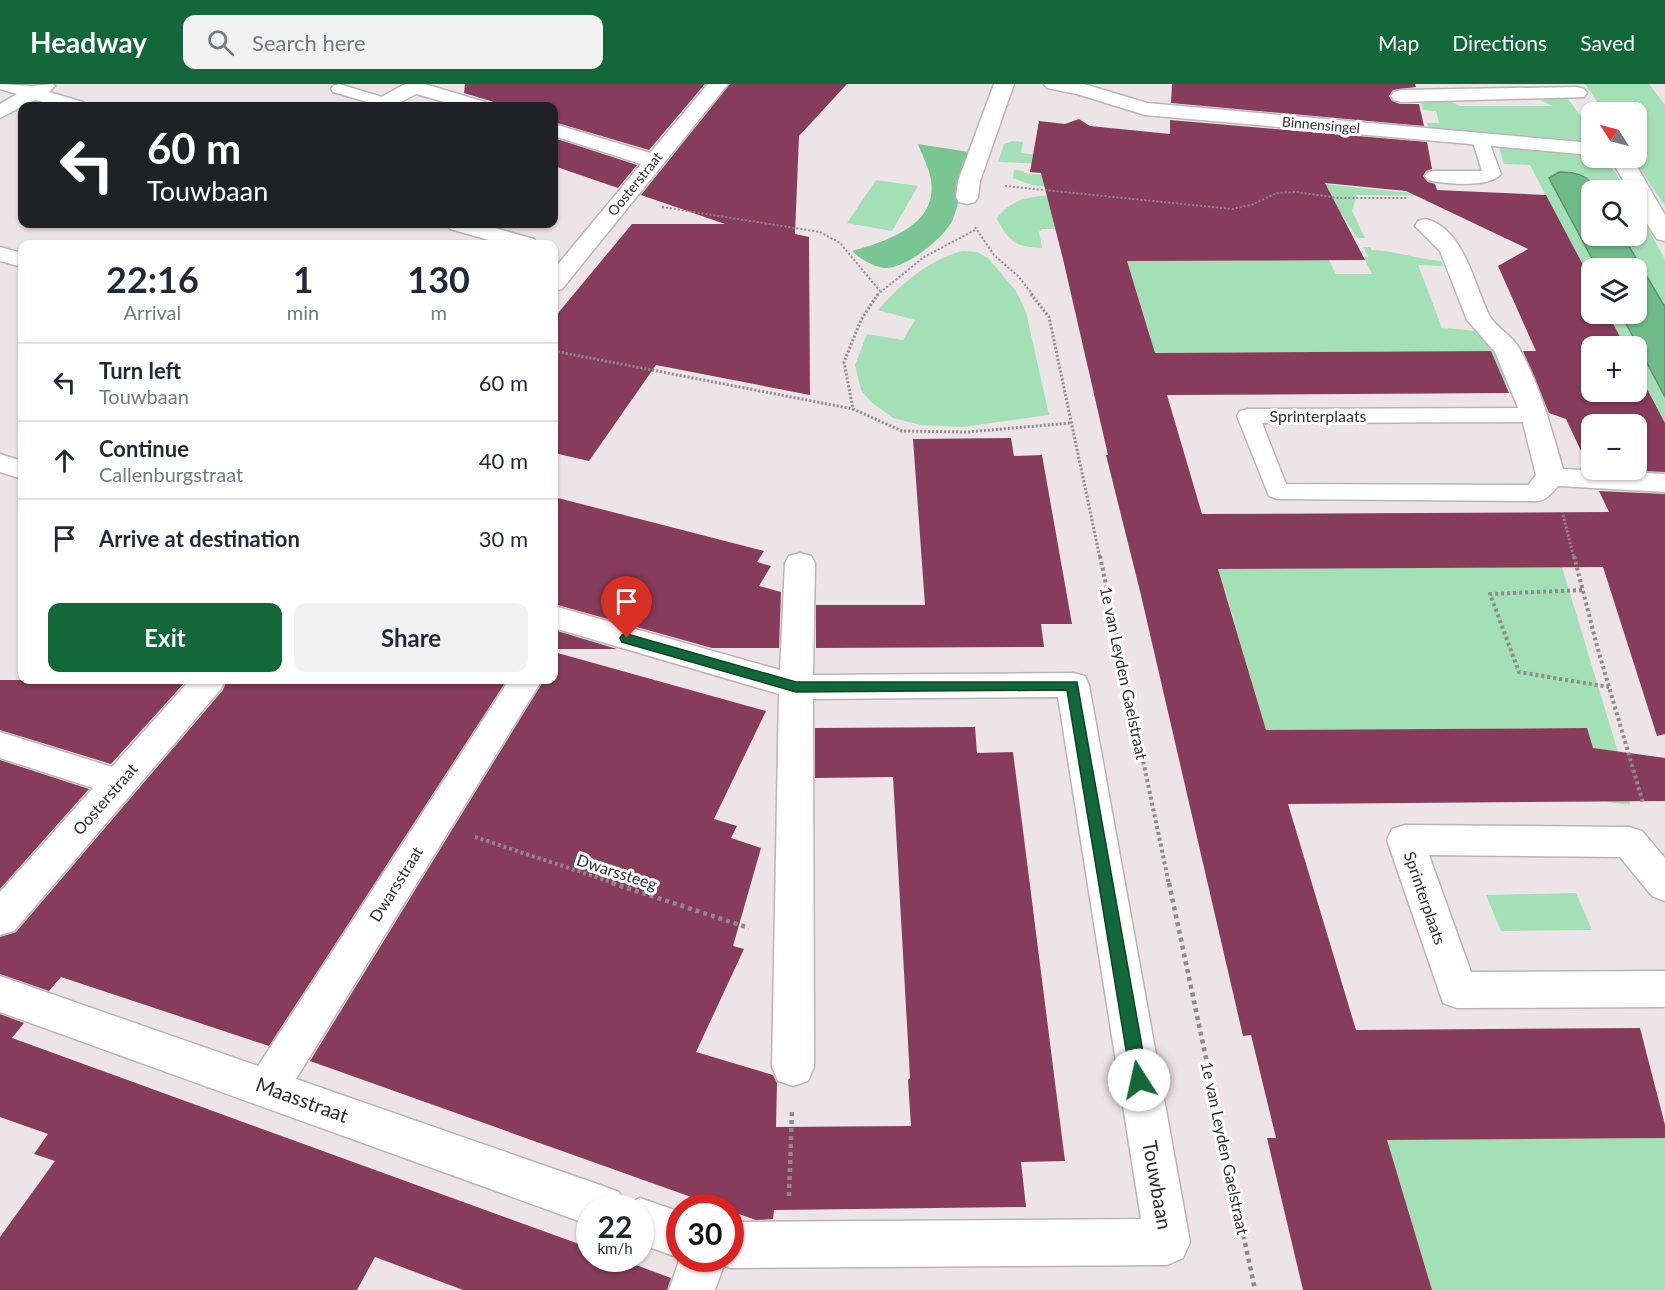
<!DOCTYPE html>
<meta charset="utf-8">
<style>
body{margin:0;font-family:Lato,sans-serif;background:#f2f2f3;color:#1f2937;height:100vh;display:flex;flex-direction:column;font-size:22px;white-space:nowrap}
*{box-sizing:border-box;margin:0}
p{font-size:20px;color:#747a83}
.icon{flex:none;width:33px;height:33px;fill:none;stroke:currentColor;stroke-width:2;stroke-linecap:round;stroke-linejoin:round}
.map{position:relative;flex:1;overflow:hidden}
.drawer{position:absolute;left:18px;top:156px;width:540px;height:444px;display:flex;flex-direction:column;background:#fff;border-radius:12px;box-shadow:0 2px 4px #0004}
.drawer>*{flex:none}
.banner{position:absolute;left:18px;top:18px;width:540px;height:126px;border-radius:12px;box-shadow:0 2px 4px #0004;background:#202124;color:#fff;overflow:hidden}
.needle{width:39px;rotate:306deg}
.controls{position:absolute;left:1581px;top:18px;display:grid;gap:12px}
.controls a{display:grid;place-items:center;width:66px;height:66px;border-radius:12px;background:#fff;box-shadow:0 2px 4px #0004;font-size:30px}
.speed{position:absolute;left:576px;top:1110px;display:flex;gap:12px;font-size:30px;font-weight:700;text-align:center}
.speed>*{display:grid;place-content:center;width:78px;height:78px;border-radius:50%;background:#fff;box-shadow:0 2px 4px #0004;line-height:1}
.speed small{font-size:15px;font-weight:400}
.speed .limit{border:9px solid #d22;background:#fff;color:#111}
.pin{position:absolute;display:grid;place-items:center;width:51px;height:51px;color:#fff;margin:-62px -26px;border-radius:50% 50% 50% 0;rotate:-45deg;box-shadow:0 0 6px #0007}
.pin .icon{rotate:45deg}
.me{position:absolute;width:66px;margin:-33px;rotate:350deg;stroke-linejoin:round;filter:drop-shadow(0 0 4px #0008)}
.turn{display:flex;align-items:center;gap:21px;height:126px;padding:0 30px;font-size:27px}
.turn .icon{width:78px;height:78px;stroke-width:2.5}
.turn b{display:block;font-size:42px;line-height:51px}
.eta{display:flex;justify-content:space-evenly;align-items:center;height:102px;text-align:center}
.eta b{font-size:36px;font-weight:700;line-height:42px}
.cta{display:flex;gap:12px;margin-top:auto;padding:12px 30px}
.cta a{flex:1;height:69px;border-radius:12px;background:#126839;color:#fff;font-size:24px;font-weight:700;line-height:69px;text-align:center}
.cta a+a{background:#f2f2f3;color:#1f2937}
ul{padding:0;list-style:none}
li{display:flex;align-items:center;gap:18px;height:78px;padding:0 30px;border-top:2px solid #e0e1e3}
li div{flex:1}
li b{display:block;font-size:22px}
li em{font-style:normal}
header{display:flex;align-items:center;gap:36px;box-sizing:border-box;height:84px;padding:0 30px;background:#126839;color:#fff}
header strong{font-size:28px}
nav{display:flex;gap:33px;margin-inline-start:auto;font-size:21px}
.search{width:420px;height:54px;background:#f2f2f3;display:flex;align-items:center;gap:15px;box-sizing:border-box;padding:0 21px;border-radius:12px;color:#747a83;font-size:22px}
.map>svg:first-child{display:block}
.green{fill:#a4e0b6}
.forest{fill:#7ac693}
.water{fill:#70bc89;stroke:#5d916e;stroke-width:1.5}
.building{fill:#863c5a}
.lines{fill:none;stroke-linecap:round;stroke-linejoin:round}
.lane-casing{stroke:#bcb3b6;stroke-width:3}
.street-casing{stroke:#bcb3b6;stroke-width:3}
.path-far3{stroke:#908a8c;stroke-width:2;stroke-dasharray:2 2;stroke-linecap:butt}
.path-far2{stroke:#908a8c;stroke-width:3;stroke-dasharray:2 2;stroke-linecap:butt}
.path-far1{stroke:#908a8c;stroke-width:4;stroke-dasharray:3 3;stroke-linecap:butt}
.path{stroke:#908a8c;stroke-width:4.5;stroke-dasharray:4 4;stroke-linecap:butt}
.lane{fill:#fff;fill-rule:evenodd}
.street{fill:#fff;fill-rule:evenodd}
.route{fill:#126839;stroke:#0c4425;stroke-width:1.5}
.labels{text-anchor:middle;stroke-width:6;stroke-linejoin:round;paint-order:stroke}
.far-street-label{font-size:14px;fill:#302d2e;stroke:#fff}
.street-label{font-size:16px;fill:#302d2e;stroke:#fff}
.near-street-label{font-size:20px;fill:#302d2e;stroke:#fff}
</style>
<header>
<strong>Headway</strong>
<div class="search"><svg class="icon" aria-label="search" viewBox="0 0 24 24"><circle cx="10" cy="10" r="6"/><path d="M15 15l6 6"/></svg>Search here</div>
<nav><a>Map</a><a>Directions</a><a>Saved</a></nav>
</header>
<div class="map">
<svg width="1665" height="1206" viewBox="0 0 1665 1206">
<rect width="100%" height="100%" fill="#ede4e7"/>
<path class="green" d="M 1585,0 L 1649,0 L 1665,21 L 1665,122 L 1633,74 L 1636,74 L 1636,28 L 1604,28 Z
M 1442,14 L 1460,22 L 1552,22 L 1537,14 L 1568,15 L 1591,46 L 1591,50 L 1586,56 L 1576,57 L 1429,44 L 1427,39 L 1439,39 L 1436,27 L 1423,26 L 1421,19 L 1425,16 Z
M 1012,57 L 1023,58 L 1021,69 L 1441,112 L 1357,111 L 1352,127 L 1365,154 L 1357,154 L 1341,129 L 1052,130 L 1055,145 L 1042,145 L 1039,148 L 1042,164 C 1016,163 1009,158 997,135 C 1009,115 1032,112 1054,111 L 1055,104 L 1032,101 L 1013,94 L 1014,86 L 1024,87 L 1024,89 L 1045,91 L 1047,80 L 998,78 L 1004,60 Z
M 1499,63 C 1527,66 1589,64 1610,83 C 1617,89 1621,98 1626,106 L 1597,106 C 1586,86 1569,88 1549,94 L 1597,184 L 1592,184 L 1591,198 L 1530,81 L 1504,80 Z
M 876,96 L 918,102 L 892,147 L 847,139 Z
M 1637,125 L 1665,175 L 1665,223 L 1623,152 L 1636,152 Z
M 1363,163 L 1370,163 L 1372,166 C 1395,167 1417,175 1441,177 L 1443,182 L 1418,181 L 1442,244 C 1497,247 1490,250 1510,299 L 1494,299 L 1486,267 L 1125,269 L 1151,254 L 1131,190 L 1104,189 L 1101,177 L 1329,176 L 1336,190 L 1372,190 L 1364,174 L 1368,173 Z
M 962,167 L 977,168 L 988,174 L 1016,207 L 1026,228 L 1049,331 L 962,343 L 920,341 L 893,334 L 871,318 L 861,306 L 855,281 L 867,250 L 903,256 L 915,236 L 878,226 C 902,199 927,177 962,167 Z
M 1608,230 L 1621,230 L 1665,313 L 1665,339 L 1637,284 L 1636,262 L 1625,262 Z
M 1562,483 L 1624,688 L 1630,721 L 1607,718 L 1587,644 L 1227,647 L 1258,619 L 1225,506 L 1188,506 L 1182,485 Z
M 1576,809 L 1592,846 L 1501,847 L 1486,811 Z
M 1665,1054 L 1665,1206 L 1432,1206 L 1400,1100 L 1348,1100 L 1336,1056 Z"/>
<path class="forest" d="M 918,60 L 969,68 C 964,90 961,114 953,135 C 946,153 904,186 884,184 C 871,182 861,175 852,167 C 887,157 938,141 931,96 C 929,84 922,71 918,60 Z"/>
<path class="water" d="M 1559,88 C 1576,88 1588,91 1597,106 L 1592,106 L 1592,152 L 1623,152 L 1665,223 L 1665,313 L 1621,230 L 1636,230 L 1636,184 L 1597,184 L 1549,94 Z"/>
<path class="building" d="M 465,0 L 705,0 L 649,66 L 554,38 L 554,22 L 507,22 L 464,9 Z
M 730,0 L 847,0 L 799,52 L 795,150 L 809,153 L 810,311 L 656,281 L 589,377 L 554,369 L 554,234 L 632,140 L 725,140 L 641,111 Z
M 1172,0 L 1415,0 L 1416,3 L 1393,6 L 1389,12 L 1392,17 L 1400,20 L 1419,20 L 1424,42 L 1171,19 Z
M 1079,35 L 1090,42 L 1170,50 L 1170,36 L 1427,58 L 1432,85 L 1426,87 L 1423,92 L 1428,98 L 1435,100 L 1437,106 L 1546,111 L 1592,198 L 1592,230 L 1608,230 L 1625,262 L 1592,262 L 1592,308 L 1636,308 L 1636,284 L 1665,339 L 1665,388 L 1619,386 L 1636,386 L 1636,340 L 1592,340 L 1592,384 L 1589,384 L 1566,335 L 1549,329 L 1523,267 L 1536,267 L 1498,182 L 1528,165 L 1406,107 L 1325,99 L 1365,176 L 1127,177 L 1155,269 L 1491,267 L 1509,309 L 1167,311 L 1202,430 L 1609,428 L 1599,407 L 1665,410 L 1665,650 L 1657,652 L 1603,483 L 1218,485 L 1266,646 L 1587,644 L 1593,664 L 1665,674 L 1665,717 L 1288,720 L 1356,946 L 1640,944 L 1665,1041 L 1665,1054 L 1387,1056 L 1432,1206 L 1303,1206 L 1267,1054 L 1276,1054 L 1251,951 L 1243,952 L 1140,507 L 1106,371 L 1108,371 L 1063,175 L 1041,89 L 1030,88 L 1039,37 L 1065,40 Z
M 554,54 L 637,81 L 618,104 L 554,82 Z
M 1011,354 L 1014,372 L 1042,371 L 1072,540 L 1041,540 L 1044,563 L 816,564 L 816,521 L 925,521 L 913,355 Z
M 554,413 L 764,467 L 757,478 L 771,482 L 759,502 L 781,508 L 779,564 L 712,564 L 554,520 Z
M 554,546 L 617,565 L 554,565 Z
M 554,568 L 766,627 L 714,735 L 737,742 L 731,754 L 761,764 L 733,862 L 744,865 L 696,968 L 773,991 L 777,999 L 776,1043 L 911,1042 L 908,996 L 910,994 L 893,693 L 815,694 L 815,644 L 975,643 L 977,669 L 1013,668 L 1065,1077 L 1021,1078 L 1026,1123 L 774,1126 L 773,1135 L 756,1136 L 730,1127 L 730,1124 L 722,1124 L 310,977 L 544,596 L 554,596 Z
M 0,596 L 187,596 L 111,680 L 0,646 Z
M 227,596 L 507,596 L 269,962 L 61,893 L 49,907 L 0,890 L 0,853 L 16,848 L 223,606 Z
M 0,676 L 89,705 L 0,805 Z
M 0,930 L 24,939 L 12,954 L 590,1164 L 590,1174 L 617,1174 L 671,1194 L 667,1206 L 463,1206 L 375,1173 L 357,1206 L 0,1206 L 0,1153 L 55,1077 L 34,1070 L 48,1050 L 0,1033 Z"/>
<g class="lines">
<g class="lane-casing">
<path id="lane" d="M 339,0 L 392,16 L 394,19 L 392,22 L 381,22 L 333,8 L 331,5 L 333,2 Z
M 1480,50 L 1488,55 L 1501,90 C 1490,104 1444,100 1428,96 L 1425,92 L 1428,88 L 1434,87 L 1482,87 L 1472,55 Z
M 1534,324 L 1542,326 L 1545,331 L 1542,336 L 1534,338 L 1262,339 L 1286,400 L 1536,401 L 1544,404 L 1548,409 L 1544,414 L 1536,417 L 1277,415 L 1269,412 L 1237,332 L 1240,327 L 1248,325 Z"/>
</g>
<g class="street-casing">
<path id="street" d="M 0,0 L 31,2 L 53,0 L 55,2 L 49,8 L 83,18 L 86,22 L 57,22 L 35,16 L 0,34 L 0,20 L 17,10 L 0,5 Z
M 405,0 L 425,0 L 485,18 L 488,22 L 459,22 L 416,10 L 393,22 L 369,22 L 372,18 Z
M 708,0 L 728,0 L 562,205 L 554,207 L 554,185 L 641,80 L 554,52 L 554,40 L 650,69 Z
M 994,0 L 1014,0 L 980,97 L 978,113 L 975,118 L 967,120 L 959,118 L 956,113 L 958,97 Z
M 1044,0 L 1084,0 L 1147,19 L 1592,59 L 1592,71 L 1145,31 L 1077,10 L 1047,4 Z
M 1577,3 L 1584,5 L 1587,9 L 1584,13 L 1401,18 L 1394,16 L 1391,12 L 1394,8 L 1401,6 Z
M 1610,74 L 1632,74 L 1665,131 L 1665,157 L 1657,155 C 1647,140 1636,125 1636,106 L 1629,106 Z
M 1426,135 C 1464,145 1474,200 1489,231 C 1496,244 1512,251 1519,264 C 1540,301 1551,344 1563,385 L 1665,390 L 1665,408 L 1558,402 C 1548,414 1542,420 1526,416 L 1522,409 L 1536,391 L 1521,331 L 1495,268 L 1467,236 L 1440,167 L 1415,142 L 1418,137 Z
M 447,140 L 481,140 L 534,155 L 537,160 L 503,160 L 450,145 Z
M 0,163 L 22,169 L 22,183 L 0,177 Z
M 0,370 L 22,377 L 22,395 L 0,388 Z
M 800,469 L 811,472 L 815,479 L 813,591 L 1073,589 L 1085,592 L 1089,601 L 1190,1158 L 1183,1174 L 1167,1181 L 730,1184 L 724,1181 L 715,1206 L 669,1206 L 680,1174 L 730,1174 L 730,1138 L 1141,1135 L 1058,613 L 813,615 L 814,983 L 808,997 L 793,1002 L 778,997 L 772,983 L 779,610 L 554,544 L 554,522 L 780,586 L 785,479 L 789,472 Z
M 190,596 L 225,596 L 221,605 L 14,847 L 0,851 L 0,808 L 93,704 L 0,674 L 0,648 L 112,683 Z
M 509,596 L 542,596 L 296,995 L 603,1102 L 619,1108 L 624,1121 L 640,1114 L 680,1128 L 680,1174 L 640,1160 L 640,1124 L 590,1124 L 590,1141 L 0,928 L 0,892 L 258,982 Z
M 1405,741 L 1629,743 L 1642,747 L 1665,774 L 1665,817 L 1652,812 L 1620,773 L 1429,771 L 1471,888 L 1665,887 L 1665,923 L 1457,924 L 1443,919 L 1387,756 L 1392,745 Z"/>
</g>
<path class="path-far3" d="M 1005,102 L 1232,125 L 1251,121 L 1277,109 L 1296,108 L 1338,114 L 1407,114
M 662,123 L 820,148 L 840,159 L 880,207
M 975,143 L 994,171 L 1018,192 L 1033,211
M 877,211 L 924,173 L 975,146"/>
<path class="path-far2" d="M 878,210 L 861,236 L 844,278 L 853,325 L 902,347 L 967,348 L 1071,339
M 1031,210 L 1049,233 L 1100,474
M 554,267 L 853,325
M 1563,431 L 1574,474"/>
<path class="path-far1" d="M 1100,472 L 1169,800
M 1574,472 L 1597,562 L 1643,719
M 1582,506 L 1490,510 L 1519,588 L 1609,603
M 475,753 L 617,800"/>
<path class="path" d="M 612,799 L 749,844
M 1169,799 L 1255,1206
M 789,1112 L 792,1026"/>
<use href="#lane" class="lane"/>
<use href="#street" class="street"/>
</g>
<path class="route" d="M 627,550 L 796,598 L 1077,598 L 1148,996 L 1146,1002 L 1139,1004 L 1133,1002 L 1131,996 L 1067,606 L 796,608 L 622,558 L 620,554 L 622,551 Z"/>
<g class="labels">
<g class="far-street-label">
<text transform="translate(1321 41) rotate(5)" y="5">Binnensingel</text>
<text transform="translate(635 100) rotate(-51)" y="5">Oosterstraat</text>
</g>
<g class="street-label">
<text x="1318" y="338">Sprinterplaats</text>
<text transform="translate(1124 589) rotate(78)" y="6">1e van Leyden Gaelstraat</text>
<text transform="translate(105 715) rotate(-49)" y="6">Oosterstraat</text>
<text transform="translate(617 788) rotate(18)" y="6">Dwarssteeg</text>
<text transform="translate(396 800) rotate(-58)" y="6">Dwarsstraat</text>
<text transform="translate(1425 814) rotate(71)" y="6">Sprinterplaats</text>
<text transform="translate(1225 1064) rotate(78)" y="6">1e van Leyden Gaelstraat</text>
</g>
<g class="near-street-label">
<text transform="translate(302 1016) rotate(20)" y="7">Maasstraat</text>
<text transform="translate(1157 1101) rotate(80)" y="7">Touwbaan</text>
</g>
</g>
</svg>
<div class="controls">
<a><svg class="needle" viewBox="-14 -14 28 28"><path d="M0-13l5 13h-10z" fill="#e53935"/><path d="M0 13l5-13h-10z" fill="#747a83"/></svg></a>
<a><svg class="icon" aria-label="search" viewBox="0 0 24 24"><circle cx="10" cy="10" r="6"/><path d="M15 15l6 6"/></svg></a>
<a><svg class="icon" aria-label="layers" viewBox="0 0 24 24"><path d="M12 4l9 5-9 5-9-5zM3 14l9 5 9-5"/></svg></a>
<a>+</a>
<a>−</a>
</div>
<div class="speed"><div>22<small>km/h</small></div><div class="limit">30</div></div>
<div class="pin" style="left:627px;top:554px;background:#d93025"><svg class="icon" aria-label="arrive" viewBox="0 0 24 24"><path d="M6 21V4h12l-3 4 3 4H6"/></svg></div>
<svg class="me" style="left:1139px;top:996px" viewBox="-20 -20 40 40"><circle r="19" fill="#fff"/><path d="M0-13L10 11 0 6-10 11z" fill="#126839"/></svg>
<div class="banner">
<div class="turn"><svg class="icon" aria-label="left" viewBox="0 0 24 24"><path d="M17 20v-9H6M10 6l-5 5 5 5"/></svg><div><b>60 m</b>Touwbaan</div></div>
</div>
<section class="drawer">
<div class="eta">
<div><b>22:16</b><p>Arrival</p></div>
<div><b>1</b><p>min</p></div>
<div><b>130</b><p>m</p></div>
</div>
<ul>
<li><svg class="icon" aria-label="left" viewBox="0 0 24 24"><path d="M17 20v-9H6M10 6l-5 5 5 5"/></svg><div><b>Turn left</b><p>Touwbaan</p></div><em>60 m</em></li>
<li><svg class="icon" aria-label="ahead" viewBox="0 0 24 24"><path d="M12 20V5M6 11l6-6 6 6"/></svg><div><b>Continue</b><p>Callenburgstraat</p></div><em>40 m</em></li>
<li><svg class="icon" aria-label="arrive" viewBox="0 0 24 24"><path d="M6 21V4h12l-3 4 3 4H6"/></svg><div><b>Arrive at destination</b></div><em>30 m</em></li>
</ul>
<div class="cta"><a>Exit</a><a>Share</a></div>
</section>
</div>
